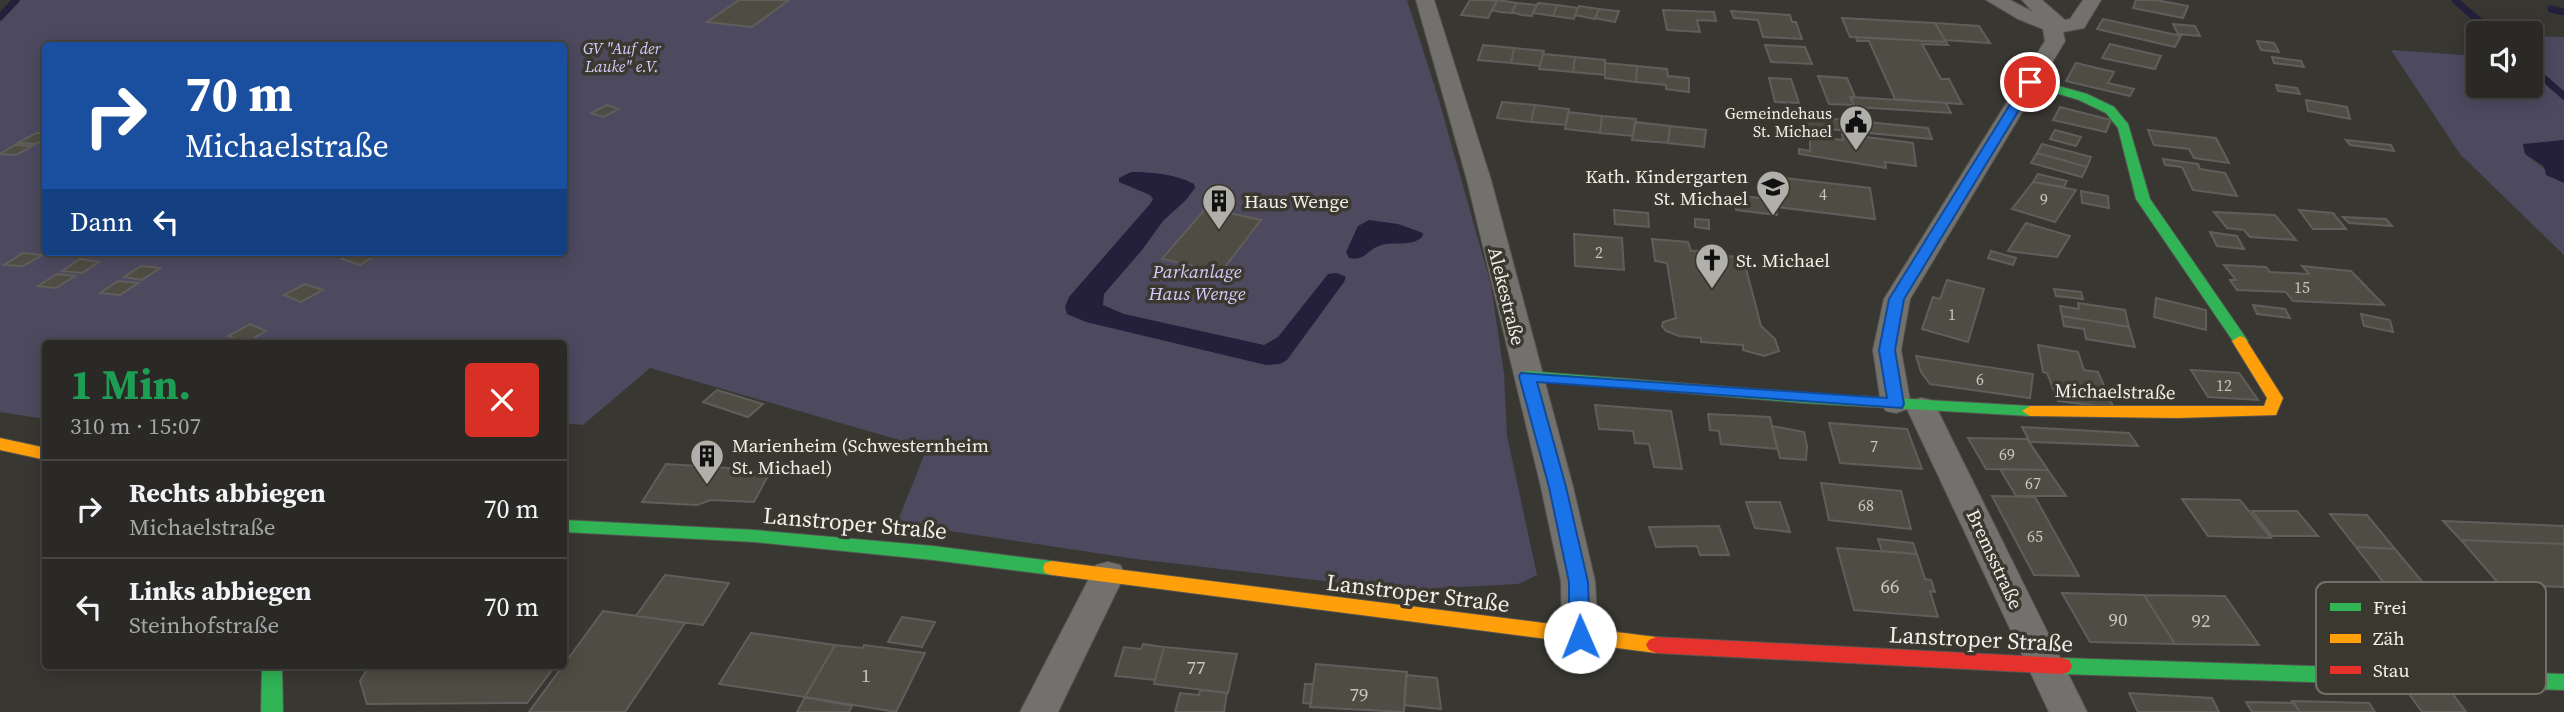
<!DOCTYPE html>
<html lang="de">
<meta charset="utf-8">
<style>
body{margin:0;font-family:"Source Serif 4",serif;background:#32312e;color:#f1f3f6;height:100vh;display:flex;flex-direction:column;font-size:26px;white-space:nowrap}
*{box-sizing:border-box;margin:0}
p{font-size:23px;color:#a5a6a7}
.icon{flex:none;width:38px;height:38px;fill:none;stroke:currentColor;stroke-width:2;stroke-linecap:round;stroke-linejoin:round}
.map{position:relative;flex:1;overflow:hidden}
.drawer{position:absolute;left:42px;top:340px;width:525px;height:329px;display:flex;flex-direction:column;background:#2a2926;border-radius:7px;box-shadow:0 4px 18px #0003,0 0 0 2px #464543}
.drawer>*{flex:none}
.guide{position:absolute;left:42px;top:42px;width:525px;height:214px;border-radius:7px;box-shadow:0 4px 18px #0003,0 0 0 2px #464543;background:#1a4fa0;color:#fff;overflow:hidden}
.fabs{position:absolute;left:2466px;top:21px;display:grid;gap:14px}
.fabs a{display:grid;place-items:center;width:77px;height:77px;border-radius:7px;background:#2a2926;box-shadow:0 4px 18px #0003,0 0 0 2px #464543;font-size:35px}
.pin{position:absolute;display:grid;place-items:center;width:60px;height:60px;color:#fff;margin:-30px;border:4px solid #fff;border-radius:50%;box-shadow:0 2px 7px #0007}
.me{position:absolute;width:77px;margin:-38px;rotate:359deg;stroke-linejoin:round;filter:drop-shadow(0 0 5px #0008)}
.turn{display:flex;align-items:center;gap:24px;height:147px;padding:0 28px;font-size:32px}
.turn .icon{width:91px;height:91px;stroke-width:2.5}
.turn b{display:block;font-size:49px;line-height:60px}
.then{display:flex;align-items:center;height:66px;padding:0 28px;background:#0003;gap:14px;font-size:26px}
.round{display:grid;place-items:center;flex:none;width:74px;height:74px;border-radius:7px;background:#32312e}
.headline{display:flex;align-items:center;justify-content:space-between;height:119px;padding:0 28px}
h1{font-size:42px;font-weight:700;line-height:52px;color:#1e9e55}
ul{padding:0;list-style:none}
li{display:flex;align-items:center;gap:21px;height:98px;padding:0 28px;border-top:2px solid #464543}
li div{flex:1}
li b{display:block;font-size:26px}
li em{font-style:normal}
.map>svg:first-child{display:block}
.green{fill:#4d4a60;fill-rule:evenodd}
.water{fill:#241f3a}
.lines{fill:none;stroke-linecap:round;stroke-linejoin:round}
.stream{stroke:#241f3a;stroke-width:7}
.building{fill:#4f4c43;stroke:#5f5e5a;stroke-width:2}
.street-casing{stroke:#565550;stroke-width:2}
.fast-casing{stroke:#565550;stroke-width:2}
.slow-casing{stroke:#565550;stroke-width:2}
.jam-casing{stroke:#565550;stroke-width:2}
.street{fill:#73716e;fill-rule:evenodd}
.fast{fill:#30b455;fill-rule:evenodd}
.slow{fill:#ff9f0a;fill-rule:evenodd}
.jam{fill:#e5322d;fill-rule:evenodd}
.route{fill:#1a73e8;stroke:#114b97;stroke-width:2}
.labels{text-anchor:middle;stroke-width:7;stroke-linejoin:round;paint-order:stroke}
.far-park-label{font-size:16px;font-style:italic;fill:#d2ccfd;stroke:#3b382f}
.far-poi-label{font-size:16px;fill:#f1efe9;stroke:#3b382f;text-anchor:end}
.number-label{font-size:16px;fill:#c8c6c0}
.poi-label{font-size:19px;fill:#f1efe9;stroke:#3b382f;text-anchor:start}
.park-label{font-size:19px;font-style:italic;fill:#d2ccfd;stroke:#3b382f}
.street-label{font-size:19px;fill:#f1efe9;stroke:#3b382f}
.near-number-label{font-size:19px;fill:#c8c6c0}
.near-street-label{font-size:23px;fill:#f1efe9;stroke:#3b382f}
.key{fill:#3b382f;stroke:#726f67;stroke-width:2}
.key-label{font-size:19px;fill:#f1efe9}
</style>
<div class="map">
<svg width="2564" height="712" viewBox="0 0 2564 712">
<rect width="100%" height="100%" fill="#383732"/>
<path class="green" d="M 20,0 L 1407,0 L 1438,97 L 1491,285 L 1504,374 L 1507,436 L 1537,575 L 1518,584 L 1399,590 L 1136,559 L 897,523 L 927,448 L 650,368 L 583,425 L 564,423 L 564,343 L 46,343 L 45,419 L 0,412 L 0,21 ZM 46,46 L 564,46 L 564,252 L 46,252 Z
M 2531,36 L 2564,37 L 2564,140 L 2523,145 L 2525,154 L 2564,183 L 2564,255 L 2460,154 L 2391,50 L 2478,56 L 2478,86 L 2530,86 L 2531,60 L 2537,60 L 2531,54 Z"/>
<path class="water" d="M 2564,140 L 2564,183 L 2546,175 L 2544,166 L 2525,154 L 2523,144 Z
M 1131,172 C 1151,172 1176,174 1194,184 L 1195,188 L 1186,200 L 1163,221 L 1142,250 L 1104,294 L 1103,305 L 1124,314 L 1264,345 L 1278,337 L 1328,274 L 1337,273 L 1346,277 L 1344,282 L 1287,360 L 1280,364 L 1266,365 L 1086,322 L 1067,314 L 1065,307 L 1069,297 L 1150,204 L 1153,199 L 1150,195 L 1119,182 L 1119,178 Z
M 1369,220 L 1398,224 L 1423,233 L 1422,237 C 1410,248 1393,240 1379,246 C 1366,251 1365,261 1349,258 L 1346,252 L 1358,226 Z"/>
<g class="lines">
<path class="stream" d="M 2455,0 L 2493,33
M 2551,9 L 2564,12
M 0,17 L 16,0
M 2530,66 L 2564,96"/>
</g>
<path class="building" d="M 739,0 L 789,0 L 752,27 L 707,22 Z
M 1470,0 L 1488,0 L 1497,1 L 1488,18 L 1461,15 Z
M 1497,0 L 1517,3 L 1511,13 L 1500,12 L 1492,10 Z
M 2136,0 L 2156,0 L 2188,6 L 2183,18 L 2133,8 Z
M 1517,3 L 1537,5 L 1532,16 L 1521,15 L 1512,12 Z
M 1538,3 L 1557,5 L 1553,16 L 1533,13 Z
M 1557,5 L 1578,8 L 1574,19 L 1553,16 Z
M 1579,6 L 1599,9 L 1595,19 L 1575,15 Z
M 1599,9 L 1619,11 L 1615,22 L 1595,18 Z
M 1663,10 L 1714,12 L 1716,21 L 1697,20 L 1700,32 L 1667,30 Z
M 1731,11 L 1790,15 L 1792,22 L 1796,22 L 1802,39 L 1763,37 L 1758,20 L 1734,18 Z
M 1842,18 L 1935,23 L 1946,42 L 1850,37 Z
M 2103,19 L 2181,36 L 2175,47 L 2097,29 Z
M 1935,23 L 1979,26 L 1990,43 L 1945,40 Z
M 2173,24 L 2195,26 L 2200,36 L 2178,34 Z
M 1856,37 L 1946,42 L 1948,45 L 1922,44 L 1941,79 L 1949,79 L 1962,104 L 1895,99 L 1869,41 L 1857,41 Z
M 2257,41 L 2274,43 L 2279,52 L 2261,50 Z
M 2110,44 L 2161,56 L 2155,69 L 2102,58 Z
M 1483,45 L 1514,48 L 1511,63 L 1478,60 Z
M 1765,45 L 1805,47 L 1812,64 L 1771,62 Z
M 1514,48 L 1544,51 L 1540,66 L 1511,63 Z
M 1543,54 L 1575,57 L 1573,72 L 1539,69 Z
M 1575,57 L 1605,60 L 1605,75 L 1573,72 Z
M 2272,57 L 2301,61 L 2304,67 L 2274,63 Z
M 1605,63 L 1637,66 L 1636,82 L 1605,78 Z
M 2076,63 L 2114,72 L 2108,83 L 2134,89 L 2130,96 L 2066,81 Z
M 1637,66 L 1667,69 L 1668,76 L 1689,78 L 1689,92 L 1666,89 L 1666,85 L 1636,82 Z
M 1818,76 L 1847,78 L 1855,97 L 1850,97 L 1854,105 L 1829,104 Z
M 1769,78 L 1791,79 L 1799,103 L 1775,102 Z
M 2276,85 L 2297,88 L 2300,94 L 2278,91 Z
M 1851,97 L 1946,103 L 1951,113 L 1855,107 Z
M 2306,100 L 2347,107 L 2350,119 L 2308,111 Z
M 1502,102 L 1535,105 L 1531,122 L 1497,118 Z
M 607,105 L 619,109 L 603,117 L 591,113 Z
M 1535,105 L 1569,109 L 1566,125 L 1531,122 Z
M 2060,107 L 2111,120 L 2106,132 L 2053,120 Z
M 1568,112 L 1602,116 L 1600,133 L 1565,129 Z
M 1602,116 L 1636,119 L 1633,136 L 1600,133 Z
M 1805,116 L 1928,128 L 1932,139 L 1806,127 Z
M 1635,122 L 1670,126 L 1668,143 L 1632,140 Z
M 1670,126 L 1706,130 L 1704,147 L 1668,143 Z
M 2055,130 L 2081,137 L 2076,146 L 2050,139 Z
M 2148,130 L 2216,138 L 2229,163 L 2194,158 L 2189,149 L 2154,145 Z
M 36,133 L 46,133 L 46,138 L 36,144 L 18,143 Z
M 1842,134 L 1913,143 L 1916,166 L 1885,162 L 1886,168 L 1799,154 L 1799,149 L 1810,151 L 1810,136 L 1843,140 Z
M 2346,140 L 2391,145 L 2394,151 L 2350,145 Z
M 2042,144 L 2091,157 L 2087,167 L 2037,153 Z
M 15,145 L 32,146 L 16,155 L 0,154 Z
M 2037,153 L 2087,167 L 2082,177 L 2031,163 Z
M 2163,159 L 2198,164 L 2200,169 L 2225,173 L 2237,196 L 2193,190 L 2182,167 L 2165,165 Z
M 1719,173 L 1742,175 L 1742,182 L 1720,180 Z
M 2038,174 L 2067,181 L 2064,187 L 2033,182 Z
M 1775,177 L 1870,188 L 1875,219 L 1777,207 Z
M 2033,182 L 2076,190 L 2055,222 L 2012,209 Z
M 2081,191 L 2108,196 L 2109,208 L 2082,203 Z
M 1735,195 L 1776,200 L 1777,215 L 1736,210 Z
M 1206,208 L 1261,220 L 1221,272 L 1162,259 Z
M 1614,210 L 1648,213 L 1649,227 L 1615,224 Z
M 2299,210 L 2333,213 L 2346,229 L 2313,229 Z
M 2214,212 L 2275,215 L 2296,240 L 2250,237 L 2244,230 L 2227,228 Z
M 2343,217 L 2386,219 L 2392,226 L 2349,223 Z
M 1695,219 L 1709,220 L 1709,229 L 1695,227 Z
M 2026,223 L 2070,236 L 2057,257 L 2008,251 Z
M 2210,232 L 2237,236 L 2244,249 L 2217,246 Z
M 1574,234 L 1622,238 L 1624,270 L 1575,266 Z
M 1652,239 L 1688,242 L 1691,251 L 1712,250 L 1723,256 L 1743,257 L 1761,326 L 1775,339 L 1779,351 L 1764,356 L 1743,350 L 1743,345 L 1701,342 L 1701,338 L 1679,336 L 1666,331 L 1662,326 L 1663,322 L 1676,318 L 1667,263 L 1655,261 Z
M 1991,251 L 2016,258 L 2013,265 L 1988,258 Z
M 354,252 L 371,252 L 378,254 L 360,265 L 342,259 Z
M 23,253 L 42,255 L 23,266 L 4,265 Z
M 80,259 L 99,262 L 82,273 L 62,271 Z
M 2224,265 L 2266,267 L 2270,272 L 2309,274 L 2302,266 L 2351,271 L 2384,305 L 2293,301 L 2286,292 L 2237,290 L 2230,280 L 2236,280 Z
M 141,266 L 160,268 L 142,280 L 124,277 Z
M 57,274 L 75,276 L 56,288 L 38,286 Z
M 1947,280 L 1984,289 L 1968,342 L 1922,329 L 1933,297 L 1940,299 Z
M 118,281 L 138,283 L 120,295 L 100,293 Z
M 305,284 L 323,290 L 301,302 L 284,295 Z
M 2054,289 L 2081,292 L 2083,299 L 2056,296 Z
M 2156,298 L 2206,310 L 2206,330 L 2154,317 Z
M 2078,303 L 2125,310 L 2129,327 L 2062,316 L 2060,306 L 2079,309 Z
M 2253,305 L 2285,309 L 2290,318 L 2257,314 Z
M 2361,314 L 2390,320 L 2393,332 L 2364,326 Z
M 2062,316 L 2129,327 L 2135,347 L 2086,339 L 2084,329 L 2064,326 Z
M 250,324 L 266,331 L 245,343 L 228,336 Z
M 2038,345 L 2078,352 L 2084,370 L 2098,372 L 2114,408 L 2058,401 L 2047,373 L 2043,372 Z
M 1916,356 L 2033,374 L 2030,398 L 1930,384 L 1921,372 Z
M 2191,370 L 2239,373 L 2258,400 L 2208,397 Z
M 717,390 L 763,404 L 748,417 L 703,402 Z
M 1595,405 L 1671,411 L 1682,469 L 1654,467 L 1649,444 L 1635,443 L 1633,431 L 1599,429 Z
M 1708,414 L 1770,417 L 1777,449 L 1721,444 L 1719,431 L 1710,430 Z
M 1829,423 L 1907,429 L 1922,469 L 1840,463 Z
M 1772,426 L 1804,432 L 1807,446 L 1806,460 L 1780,458 Z
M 2022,427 L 2129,433 L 2138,446 L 2030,442 Z
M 1968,438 L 2027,439 L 2048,470 L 1986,469 Z
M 666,464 L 731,468 L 729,470 L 770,472 L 754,502 L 711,500 L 697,505 L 642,502 Z
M 2000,469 L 2048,470 L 2066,496 L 2016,496 Z
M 1821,483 L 1901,491 L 1911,529 L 1829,520 Z
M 1992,496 L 2035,497 L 2079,576 L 2034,575 Z
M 2182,499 L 2240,500 L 2271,538 L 2208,536 Z
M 1746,502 L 1780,502 L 1790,532 L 1755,528 Z
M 2252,511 L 2297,511 L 2318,536 L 2272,536 Z
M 2330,514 L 2367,515 L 2395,549 L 2356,547 Z
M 2443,521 L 2564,526 L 2564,544 L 2461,540 Z
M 1719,526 L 1729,555 L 1700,555 L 1697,546 L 1656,547 L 1649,527 Z
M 1878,539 L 1913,543 L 1917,554 L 1882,551 Z
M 2461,540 L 2564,544 L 2564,587 L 2500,585 Z
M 2356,547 L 2395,549 L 2435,597 L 2394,596 Z
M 1837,548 L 1917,554 L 1925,579 L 1931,580 L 1935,592 L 1930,591 L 1938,617 L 1854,610 Z
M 665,575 L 729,583 L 703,625 L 636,616 Z
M 2062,593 L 2144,595 L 2175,644 L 2090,642 Z
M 2144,595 L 2225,596 L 2259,645 L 2175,644 Z
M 603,611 L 685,623 L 625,712 L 529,712 Z
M 902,617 L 935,622 L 922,647 L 888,642 Z
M 751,633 L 835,645 L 805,697 L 719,684 Z
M 1143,644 L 1164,647 L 1155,680 L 1115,676 L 1124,647 L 1141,649 Z
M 835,645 L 863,648 L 864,645 L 925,653 L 896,712 L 805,697 Z
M 1164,647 L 1237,654 L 1228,693 L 1154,684 Z
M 1316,664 L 1407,672 L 1404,712 L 1310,707 Z
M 370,665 L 556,665 L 527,703 L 367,704 L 360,681 Z
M 1406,675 L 1437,678 L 1441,709 L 1404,705 Z
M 1305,684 L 1313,684 L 1311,704 L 1303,703 Z
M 1200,690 L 1227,693 L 1224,712 L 1175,712 L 1180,693 L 1199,695 Z
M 2407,691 L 2452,693 L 2466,712 L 2422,712 Z
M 2129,693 L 2212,698 L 2219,712 L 2138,712 Z
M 805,697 L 852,706 L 849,712 L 797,712 Z
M 2292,701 L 2369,703 L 2375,712 L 2300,712 Z
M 2246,702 L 2294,703 L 2300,712 L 2252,712 Z"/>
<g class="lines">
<g class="street-casing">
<path id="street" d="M 1416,0 L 1434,0 L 1491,180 L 1573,487 L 1595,581 L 1598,637 L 1593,647 L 1580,650 L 1567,647 L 1562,637 L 1561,581 L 1541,487 L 1467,180 Z
M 1986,0 L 2010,0 L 2033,12 L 2022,0 L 2042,0 L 2065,20 L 2070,19 L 2083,0 L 2101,0 L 2084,28 L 2063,32 L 2065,41 L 1910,299 L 1901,350 L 1910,401 L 1921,398 L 1931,400 L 1936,407 L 2087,712 L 2049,712 L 1907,409 L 1896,413 L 1886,411 L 1881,404 L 1873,350 L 1884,299 L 2045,41 L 2043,29 L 2018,19 Z
M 1108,562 L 1120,565 L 1125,574 L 1058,712 L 1020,712 L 1096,565 Z"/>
</g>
<g class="fast-casing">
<path id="fast" d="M 2030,78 L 2087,94 L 2114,107 L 2128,124 L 2150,199 L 2248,341 L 2245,344 L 2235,344 L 2136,199 L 2118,128 L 2106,113 L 2079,100 L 2026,84 L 2026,80 Z
M 1527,371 L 1805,393 L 2030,406 L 2038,411 L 2030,416 L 1805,403 L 1521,379 L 1519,376 L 1521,373 Z
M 564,520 L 755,530 L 933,546 L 1052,561 L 1059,563 L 1061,568 L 1059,573 L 1052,575 L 933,560 L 755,542 L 564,532 Z
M 2062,658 L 2564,674 L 2564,690 L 2062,674 L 2055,672 L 2052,666 L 2055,660 Z
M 262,665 L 282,665 L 283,712 L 261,712 Z"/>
</g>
<g class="slow-casing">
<path id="slow" d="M 2240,336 L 2245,338 L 2283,398 L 2276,415 L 2177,418 L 2030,416 L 2022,411 L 2030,406 L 2264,406 L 2267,398 L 2232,341 Z
M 0,438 L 46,448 L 46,460 L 0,450 Z
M 1052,561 L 1656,637 L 1663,640 L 1666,645 L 1663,650 L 1656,653 L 1052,575 L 1045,573 L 1043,568 L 1045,563 Z"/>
</g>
<g class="jam-casing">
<path id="jam" d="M 1656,637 L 2062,658 L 2069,660 L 2072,666 L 2069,672 L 2062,674 L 1656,653 L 1649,650 L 1646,645 L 1649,640 Z"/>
</g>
<use href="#street" class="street"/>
<use href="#fast" class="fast"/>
<use href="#slow" class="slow"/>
<use href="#jam" class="jam"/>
</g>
<path class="route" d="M 2030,79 L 2036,82 L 1904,299 L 1895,350 L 1904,404 L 1902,408 L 1537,382 L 1566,487 L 1588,582 L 1590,637 L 1587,642 L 1580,644 L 1572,642 L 1569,637 L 1569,582 L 1549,487 L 1519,376 L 1521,373 L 1887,398 L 1879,350 L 1889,299 L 2024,82 Z"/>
<defs>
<g id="civic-pin" transform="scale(1.75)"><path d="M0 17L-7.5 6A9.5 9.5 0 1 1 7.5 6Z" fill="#b0afa9" stroke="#3b382f"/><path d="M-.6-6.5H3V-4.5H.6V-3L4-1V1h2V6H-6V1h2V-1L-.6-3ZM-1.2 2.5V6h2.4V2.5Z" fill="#111"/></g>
<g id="school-pin" transform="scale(1.75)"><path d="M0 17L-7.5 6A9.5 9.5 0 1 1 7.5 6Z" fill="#b0afa9" stroke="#3b382f"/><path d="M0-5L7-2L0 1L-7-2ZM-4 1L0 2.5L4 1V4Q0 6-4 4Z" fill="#111"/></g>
<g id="building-pin" transform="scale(1.75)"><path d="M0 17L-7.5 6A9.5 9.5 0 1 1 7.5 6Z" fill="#b0afa9" stroke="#3b382f"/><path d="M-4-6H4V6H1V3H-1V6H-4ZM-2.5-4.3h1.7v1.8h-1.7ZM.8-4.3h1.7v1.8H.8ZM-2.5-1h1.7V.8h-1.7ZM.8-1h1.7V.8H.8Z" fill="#111"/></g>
<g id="church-pin" transform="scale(1.75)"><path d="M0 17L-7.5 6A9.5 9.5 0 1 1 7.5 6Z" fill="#b0afa9" stroke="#3b382f"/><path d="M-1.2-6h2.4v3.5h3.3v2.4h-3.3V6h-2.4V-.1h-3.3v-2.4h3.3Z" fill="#111"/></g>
</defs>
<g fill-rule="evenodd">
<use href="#civic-pin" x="1856" y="122"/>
<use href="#school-pin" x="1773" y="187"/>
<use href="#building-pin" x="1219" y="201"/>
<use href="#church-pin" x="1712" y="260"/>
<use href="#building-pin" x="707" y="456"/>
</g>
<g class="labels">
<g class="far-park-label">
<text x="622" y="54">GV "Auf der<tspan x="622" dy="18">Lauke" e.V.</tspan></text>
</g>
<g class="far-poi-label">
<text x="1832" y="119">Gemeindehaus<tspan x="1832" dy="18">St. Michael</tspan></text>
</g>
<g class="number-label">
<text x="1823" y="200">4</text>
<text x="2044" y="205">9</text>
<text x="1599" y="258">2</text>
<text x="2302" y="293">15</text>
<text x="1952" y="320">1</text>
<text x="1980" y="385">6</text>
<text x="2224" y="391">12</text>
<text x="1874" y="452">7</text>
<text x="2007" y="460">69</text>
<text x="2033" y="489">67</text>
<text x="1866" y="511">68</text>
<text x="2035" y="542">65</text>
</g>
<g class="poi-label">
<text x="1748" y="183" text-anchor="end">Kath. Kindergarten<tspan x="1748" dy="22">St. Michael</tspan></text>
<text x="1244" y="208">Haus Wenge</text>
<text x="1736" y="267">St. Michael</text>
<text x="732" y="452">Marienheim (Schwesternheim<tspan x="732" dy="22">St. Michael)</tspan></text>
</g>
<g class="park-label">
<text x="1197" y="278">Parkanlage<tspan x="1197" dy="22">Haus Wenge</tspan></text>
</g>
<g class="street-label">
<text transform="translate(1507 296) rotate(76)" y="7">Alekestraße</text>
<text transform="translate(2115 391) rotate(1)" y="7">Michaelstraße</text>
<text transform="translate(1995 559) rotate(65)" y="7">Bremsstraße</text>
</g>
<g class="near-number-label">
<text x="1890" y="593">66</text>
<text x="2118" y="626">90</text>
<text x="2201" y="627">92</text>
<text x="1196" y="674">77</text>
<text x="866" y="682">1</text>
<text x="1359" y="701">79</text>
</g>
<g class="near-street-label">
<text transform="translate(855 523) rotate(5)" y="8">Lanstroper Straße</text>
<text transform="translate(1418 593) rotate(7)" y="8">Lanstroper Straße</text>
<text transform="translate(1981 639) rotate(3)" y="8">Lanstroper Straße</text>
</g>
</g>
<rect x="2316" y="582" width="230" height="112" rx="10" class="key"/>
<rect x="2330" y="603" width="31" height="8" fill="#30b455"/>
<rect x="2330" y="634" width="31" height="9" fill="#ff9f0a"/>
<rect x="2330" y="666" width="31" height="8" fill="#e5322d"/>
<g class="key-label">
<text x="2373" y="614">Frei</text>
<text x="2373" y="645">Zäh</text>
<text x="2373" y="677">Stau</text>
</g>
</svg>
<div class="fabs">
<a><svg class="icon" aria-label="sound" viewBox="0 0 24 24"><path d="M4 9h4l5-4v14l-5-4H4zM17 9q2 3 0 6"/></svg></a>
</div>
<div class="pin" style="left:2030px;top:82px;background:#d93025"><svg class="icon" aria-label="arrive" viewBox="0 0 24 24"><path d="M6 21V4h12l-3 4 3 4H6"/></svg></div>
<svg class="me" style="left:1580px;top:637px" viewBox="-20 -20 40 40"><circle r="19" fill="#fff"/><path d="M0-13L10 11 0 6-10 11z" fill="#1a73e8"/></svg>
<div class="guide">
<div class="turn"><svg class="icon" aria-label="right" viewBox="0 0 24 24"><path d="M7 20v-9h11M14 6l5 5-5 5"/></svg><div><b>70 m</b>Michaelstraße</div></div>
<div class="then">Dann<svg class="icon" aria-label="left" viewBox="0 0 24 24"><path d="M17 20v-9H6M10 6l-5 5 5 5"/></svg></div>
</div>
<section class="drawer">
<div class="headline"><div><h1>1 Min.</h1><p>310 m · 15:07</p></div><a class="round" style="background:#d93025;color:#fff"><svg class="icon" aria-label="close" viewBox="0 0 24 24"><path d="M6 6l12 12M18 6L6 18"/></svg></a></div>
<ul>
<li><svg class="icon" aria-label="right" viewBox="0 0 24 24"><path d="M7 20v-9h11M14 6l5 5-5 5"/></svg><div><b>Rechts abbiegen</b><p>Michaelstraße</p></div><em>70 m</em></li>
<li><svg class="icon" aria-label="left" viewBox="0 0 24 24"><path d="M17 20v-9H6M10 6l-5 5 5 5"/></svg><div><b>Links abbiegen</b><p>Steinhofstraße</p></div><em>70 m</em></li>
</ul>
</section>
</div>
